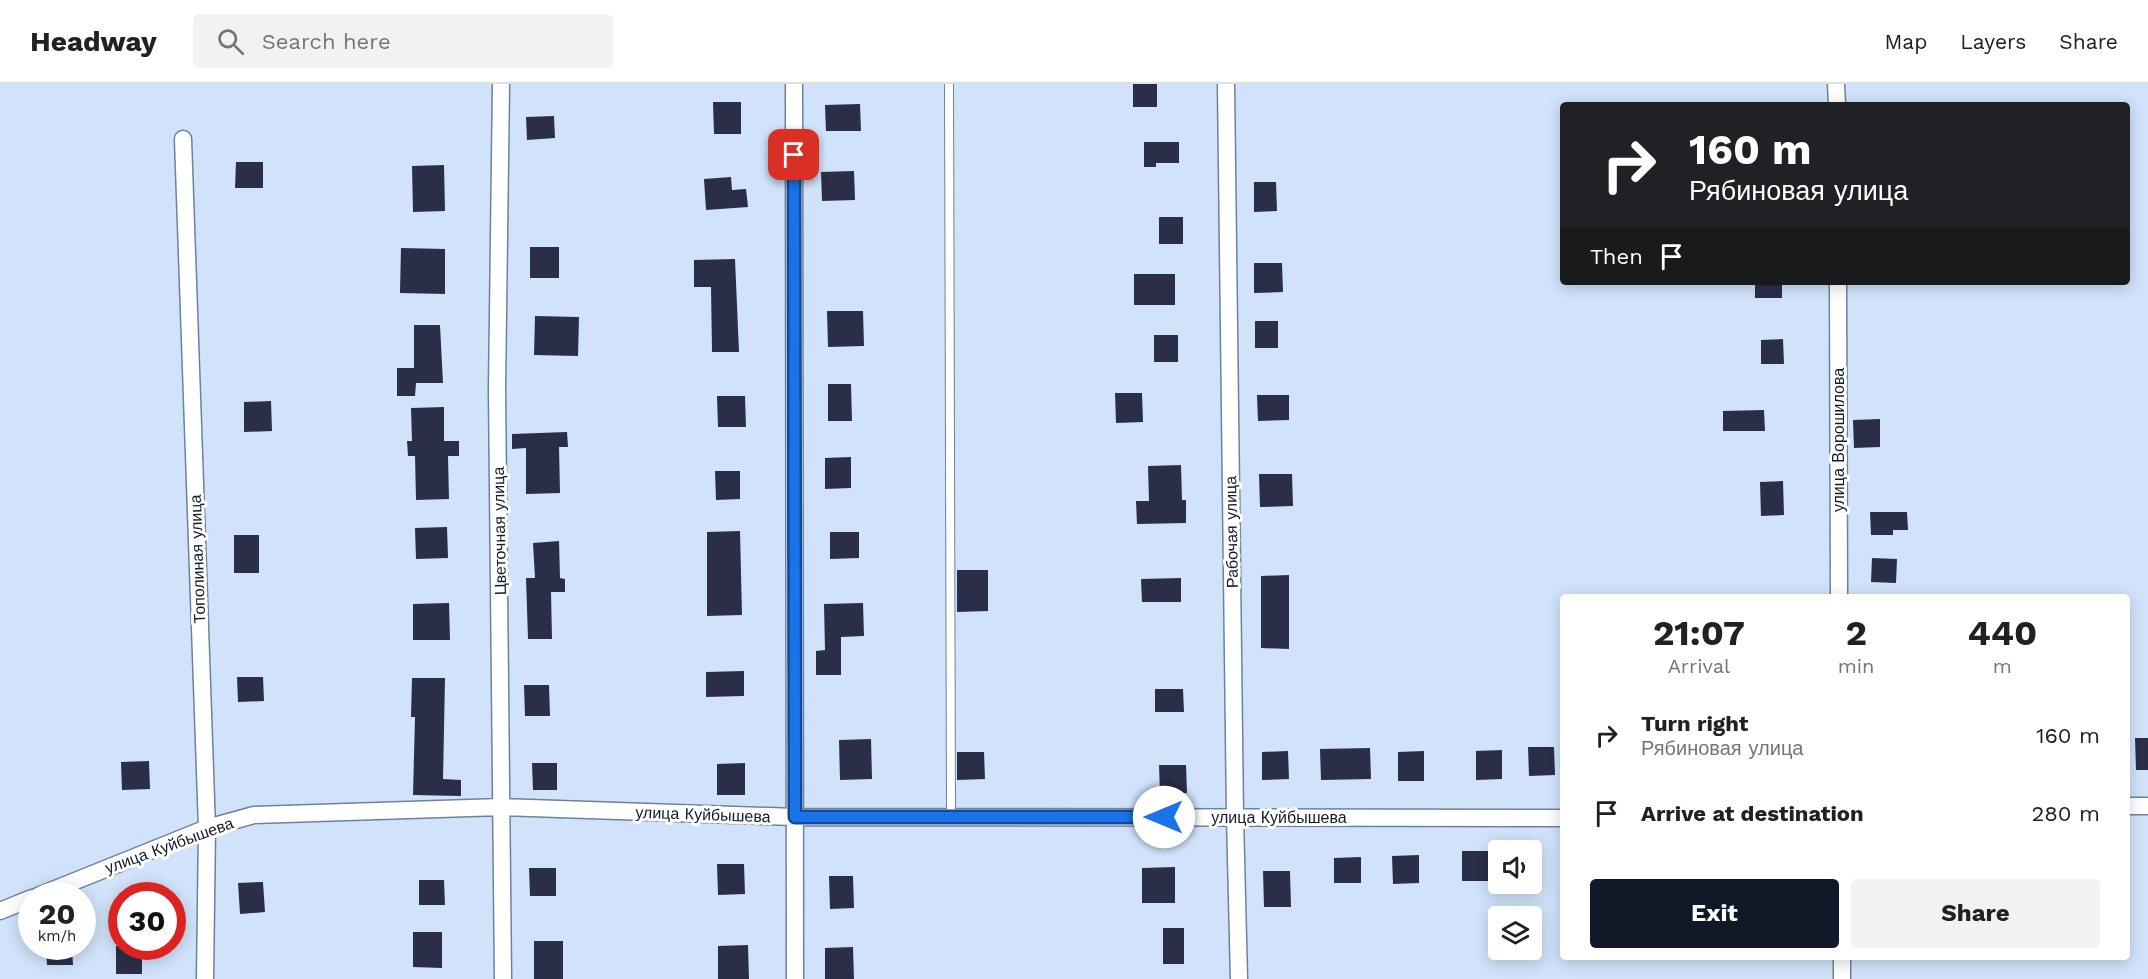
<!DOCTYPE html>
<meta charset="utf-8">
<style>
body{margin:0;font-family:"Work Sans",sans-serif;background:#f2f2f2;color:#202124;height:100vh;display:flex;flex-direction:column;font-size:22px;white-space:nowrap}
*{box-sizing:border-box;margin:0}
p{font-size:20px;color:#757577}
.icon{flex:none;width:33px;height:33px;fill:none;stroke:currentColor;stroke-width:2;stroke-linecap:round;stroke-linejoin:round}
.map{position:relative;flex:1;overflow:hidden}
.side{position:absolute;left:1560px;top:510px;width:570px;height:366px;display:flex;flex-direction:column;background:#fff;border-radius:6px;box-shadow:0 3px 15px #0003}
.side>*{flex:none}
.top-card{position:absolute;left:1560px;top:18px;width:570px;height:183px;border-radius:6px;box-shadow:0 3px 15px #0003;background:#202124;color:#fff;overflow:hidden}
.controls{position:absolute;left:1488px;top:756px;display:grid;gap:12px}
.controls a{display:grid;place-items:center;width:54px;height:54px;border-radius:6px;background:#fff;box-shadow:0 3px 15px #0003;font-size:30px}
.speed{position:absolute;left:18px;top:798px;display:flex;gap:12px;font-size:30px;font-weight:700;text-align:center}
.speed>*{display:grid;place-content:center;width:78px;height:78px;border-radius:50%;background:#fff;box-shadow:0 3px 15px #0003;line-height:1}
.speed small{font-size:15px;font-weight:400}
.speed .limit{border:9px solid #d22;background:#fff;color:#111}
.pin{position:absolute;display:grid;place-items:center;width:51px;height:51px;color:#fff;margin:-26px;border-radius:12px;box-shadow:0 3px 9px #0006}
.me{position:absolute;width:66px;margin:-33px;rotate:270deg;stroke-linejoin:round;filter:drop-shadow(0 0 4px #0008)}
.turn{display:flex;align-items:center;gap:21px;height:126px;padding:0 30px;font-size:27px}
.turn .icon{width:78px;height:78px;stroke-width:2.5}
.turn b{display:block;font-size:42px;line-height:51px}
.then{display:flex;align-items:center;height:57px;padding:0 30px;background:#0003;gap:12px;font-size:22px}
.eta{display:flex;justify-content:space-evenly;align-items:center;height:102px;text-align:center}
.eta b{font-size:36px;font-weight:700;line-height:42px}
.primary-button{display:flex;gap:12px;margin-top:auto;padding:12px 30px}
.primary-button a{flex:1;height:69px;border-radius:6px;background:#111827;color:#fff;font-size:24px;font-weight:700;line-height:69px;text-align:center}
.primary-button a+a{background:#f2f2f2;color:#202124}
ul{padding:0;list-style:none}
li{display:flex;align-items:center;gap:18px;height:78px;padding:0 30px}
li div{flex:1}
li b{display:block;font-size:22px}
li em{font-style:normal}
header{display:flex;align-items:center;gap:36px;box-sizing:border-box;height:84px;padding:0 30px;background:#fff;border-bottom:2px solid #e0e0e0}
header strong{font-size:28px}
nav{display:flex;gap:33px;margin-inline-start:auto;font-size:21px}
.search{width:420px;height:54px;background:#f2f2f2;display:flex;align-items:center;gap:15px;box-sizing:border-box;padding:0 21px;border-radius:6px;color:#757577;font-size:22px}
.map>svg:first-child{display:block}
.building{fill:#2a2e49}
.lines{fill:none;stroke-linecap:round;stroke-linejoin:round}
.service-casing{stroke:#6d829c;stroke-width:10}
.minor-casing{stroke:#6d829c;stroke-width:19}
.service{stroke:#fff;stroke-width:8}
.minor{stroke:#fff;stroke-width:16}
.route-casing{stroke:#114b97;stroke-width:15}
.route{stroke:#1a73e8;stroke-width:10}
.labels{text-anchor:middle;stroke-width:6;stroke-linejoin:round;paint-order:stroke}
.street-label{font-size:16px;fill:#131c26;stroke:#fff}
</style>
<header>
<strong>Headway</strong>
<div class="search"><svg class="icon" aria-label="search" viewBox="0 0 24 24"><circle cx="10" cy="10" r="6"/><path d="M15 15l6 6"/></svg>Search here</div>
<nav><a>Map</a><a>Layers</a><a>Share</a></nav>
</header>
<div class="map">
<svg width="2148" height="895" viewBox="0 0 2148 895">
<rect width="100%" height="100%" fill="#d0e3fa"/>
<path class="building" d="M 1133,0 L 1157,0 L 1157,23 L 1133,23 Z
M 713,18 L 741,18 L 741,50 L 714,50 Z
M 860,20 L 861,47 L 826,47 L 825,21 Z
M 554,32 L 555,54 L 527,56 L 526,33 Z
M 1144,58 L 1179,58 L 1179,79 L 1156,79 L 1156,83 L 1144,83 Z
M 236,78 L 263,78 L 263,104 L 235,104 Z
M 444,81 L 445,127 L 413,128 L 412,82 Z
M 854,87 L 855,116 L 822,117 L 821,88 Z
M 731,93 L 732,106 L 746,105 L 748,123 L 706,126 L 704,95 Z
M 1254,98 L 1276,98 L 1277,127 L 1254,128 Z
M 1159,133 L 1183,133 L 1183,160 L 1159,160 Z
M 530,163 L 559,163 L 559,194 L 530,194 Z
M 401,164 L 445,165 L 445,210 L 400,209 Z
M 735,175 L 739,268 L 712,268 L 711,203 L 694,203 L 694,176 Z
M 1254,179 L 1282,179 L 1283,208 L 1254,209 Z
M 1134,190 L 1175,190 L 1175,221 L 1134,221 Z
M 1755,198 L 1782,198 L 1782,214 L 1755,214 Z
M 827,227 L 863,227 L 864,262 L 828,263 Z
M 535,232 L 579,233 L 578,272 L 534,271 Z
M 1255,237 L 1278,237 L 1278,264 L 1255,264 Z
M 414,241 L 440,241 L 443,299 L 416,299 L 415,312 L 397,312 L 397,284 L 414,284 Z
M 1154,251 L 1178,251 L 1178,278 L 1154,278 Z
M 1783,255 L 1784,280 L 1761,280 L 1761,256 Z
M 828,300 L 851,300 L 852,337 L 828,337 Z
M 1115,309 L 1142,309 L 1143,338 L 1116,339 Z
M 1257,311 L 1289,311 L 1289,336 L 1258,337 Z
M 717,312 L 745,312 L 746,343 L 718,343 Z
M 271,317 L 272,347 L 244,348 L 244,318 Z
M 444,323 L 444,357 L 459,357 L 459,372 L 448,372 L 449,415 L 416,416 L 415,372 L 408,372 L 407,357 L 412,357 L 411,324 Z
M 1764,326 L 1765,347 L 1723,347 L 1723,327 Z
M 1880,335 L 1880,363 L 1854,364 L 1853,336 Z
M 567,348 L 568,363 L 559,363 L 560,409 L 526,410 L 526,364 L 512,365 L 512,350 Z
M 851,373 L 851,404 L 825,405 L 825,374 Z
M 1181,381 L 1182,416 L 1186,416 L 1186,439 L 1137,440 L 1136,417 L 1149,417 L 1148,382 Z
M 715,387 L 740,387 L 740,415 L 716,416 Z
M 1259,390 L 1292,390 L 1293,422 L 1260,423 Z
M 1783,397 L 1784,431 L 1761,432 L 1760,398 Z
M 1870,428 L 1907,428 L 1908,446 L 1893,446 L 1893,451 L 1871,451 Z
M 447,443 L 448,474 L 416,475 L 415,444 Z
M 740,447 L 742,531 L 707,532 L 707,448 Z
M 830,448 L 859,448 L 859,474 L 830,475 Z
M 234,451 L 259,451 L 259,489 L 234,489 Z
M 559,457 L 560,494 L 565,495 L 565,508 L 551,508 L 552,555 L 528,555 L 526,494 L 535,494 L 533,459 Z
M 1872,474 L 1897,475 L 1896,499 L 1871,498 Z
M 957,486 L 988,486 L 988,527 L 957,528 Z
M 1289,491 L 1289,565 L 1261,564 L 1261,492 Z
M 1181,494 L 1181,518 L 1142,518 L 1141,495 Z
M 449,519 L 450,556 L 413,556 L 413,520 Z
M 863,519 L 864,552 L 841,553 L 841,591 L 816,591 L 816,567 L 825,566 L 824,520 Z
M 744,587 L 744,612 L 706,613 L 706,588 Z
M 237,593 L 263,593 L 264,617 L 238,618 Z
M 412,594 L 445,594 L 443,695 L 461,696 L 461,712 L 413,711 L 415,633 L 411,633 Z
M 524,601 L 549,601 L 550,632 L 525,632 Z
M 1155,605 L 1183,605 L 1184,628 L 1155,628 Z
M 2135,654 L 2148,654 L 2148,686 L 2136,686 Z
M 871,655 L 872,695 L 840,696 L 839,656 Z
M 1528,663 L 1554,663 L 1555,691 L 1529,692 Z
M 1370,664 L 1371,695 L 1321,696 L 1320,665 Z
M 1502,666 L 1502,695 L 1476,696 L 1476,667 Z
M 1288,667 L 1289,695 L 1262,696 L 1262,668 Z
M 1424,667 L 1424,697 L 1398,697 L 1398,668 Z
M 957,668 L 984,668 L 985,695 L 957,696 Z
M 149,677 L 150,705 L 122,706 L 121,678 Z
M 532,679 L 557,679 L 557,706 L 533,706 Z
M 745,679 L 745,711 L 717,711 L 717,680 Z
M 1159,681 L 1186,681 L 1187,709 L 1160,710 Z
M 1462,767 L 1496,767 L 1496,797 L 1462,797 Z
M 1419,771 L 1419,799 L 1393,800 L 1392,772 Z
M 1361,773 L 1361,799 L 1334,799 L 1334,774 Z
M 717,780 L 744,780 L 745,810 L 718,811 Z
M 1175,783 L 1175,819 L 1142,819 L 1142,784 Z
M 529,784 L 556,784 L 556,812 L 530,812 Z
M 1263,787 L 1290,787 L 1291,823 L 1264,823 Z
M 829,792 L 853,792 L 854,824 L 830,825 Z
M 419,796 L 444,796 L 445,821 L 419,821 Z
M 263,798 L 265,828 L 240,830 L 238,799 Z
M 1163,844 L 1184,844 L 1184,880 L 1163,880 Z
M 413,848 L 442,848 L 442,884 L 413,883 Z
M 534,857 L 563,857 L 563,895 L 534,895 Z
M 748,861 L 749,895 L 718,895 L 718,862 Z
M 46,862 L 72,862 L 73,881 L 47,881 Z
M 116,862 L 142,862 L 142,890 L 116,890 Z
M 853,863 L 854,895 L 825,895 L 825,864 Z"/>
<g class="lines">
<g class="service-casing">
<path id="service" d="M 949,0 L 951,733"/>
</g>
<g class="minor-casing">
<path id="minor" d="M 501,0 L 497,306 L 503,895
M 794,0 L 795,895
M 1226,0 L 1235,733 L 1239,895
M 1836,0 L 1837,21
M 183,55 L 207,744 L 205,895
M 1838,198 L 1839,513
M 2127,722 L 2148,722
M 38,812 L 207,744 L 254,731 L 501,723 L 795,733 L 1563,734
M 0,827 L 32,814
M 1842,873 L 1842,895"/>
</g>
<use href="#service" class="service"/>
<use href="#minor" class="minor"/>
</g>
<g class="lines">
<g class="route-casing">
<path id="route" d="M 794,71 L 795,733 L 1164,733"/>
</g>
<use href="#route" class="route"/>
</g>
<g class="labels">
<g class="street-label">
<text transform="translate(1838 356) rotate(-90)" y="6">улица Ворошилова</text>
<text transform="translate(499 447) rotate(-91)" y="6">Цветочная улица</text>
<text transform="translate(1231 448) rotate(-91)" y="6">Рабочая улица</text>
<text transform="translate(197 475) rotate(-92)" y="6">Тополиная улица</text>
<text transform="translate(703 730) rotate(2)" y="6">улица Куйбышева</text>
<text x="1279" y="739">улица Куйбышева</text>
<text transform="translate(169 761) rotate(-20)" y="6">улица Куйбышева</text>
</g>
</g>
</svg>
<div class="controls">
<a><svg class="icon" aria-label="sound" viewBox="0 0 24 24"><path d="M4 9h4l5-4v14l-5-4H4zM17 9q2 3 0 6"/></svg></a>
<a><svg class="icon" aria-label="layers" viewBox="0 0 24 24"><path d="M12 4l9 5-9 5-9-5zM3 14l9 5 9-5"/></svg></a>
</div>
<div class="speed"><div>20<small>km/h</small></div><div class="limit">30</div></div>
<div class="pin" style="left:794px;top:71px;background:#d93025"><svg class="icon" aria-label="arrive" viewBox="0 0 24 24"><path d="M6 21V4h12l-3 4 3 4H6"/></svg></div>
<svg class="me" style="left:1164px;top:733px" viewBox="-20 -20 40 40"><circle r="19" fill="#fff"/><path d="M0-13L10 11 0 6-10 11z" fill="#1a73e8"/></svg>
<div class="top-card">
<div class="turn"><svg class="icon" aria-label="right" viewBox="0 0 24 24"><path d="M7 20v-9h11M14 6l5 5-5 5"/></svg><div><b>160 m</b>Рябиновая улица</div></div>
<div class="then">Then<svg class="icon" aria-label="arrive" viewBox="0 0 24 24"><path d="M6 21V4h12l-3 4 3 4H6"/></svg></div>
</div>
<section class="side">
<div class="eta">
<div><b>21:07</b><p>Arrival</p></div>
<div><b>2</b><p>min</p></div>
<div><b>440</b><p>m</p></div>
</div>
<ul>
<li><svg class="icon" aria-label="right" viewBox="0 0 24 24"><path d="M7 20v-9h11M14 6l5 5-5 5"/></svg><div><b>Turn right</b><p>Рябиновая улица</p></div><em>160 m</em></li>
<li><svg class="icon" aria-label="arrive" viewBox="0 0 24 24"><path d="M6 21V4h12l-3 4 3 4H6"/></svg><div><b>Arrive at destination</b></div><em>280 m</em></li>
</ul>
<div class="primary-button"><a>Exit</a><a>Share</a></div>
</section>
</div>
